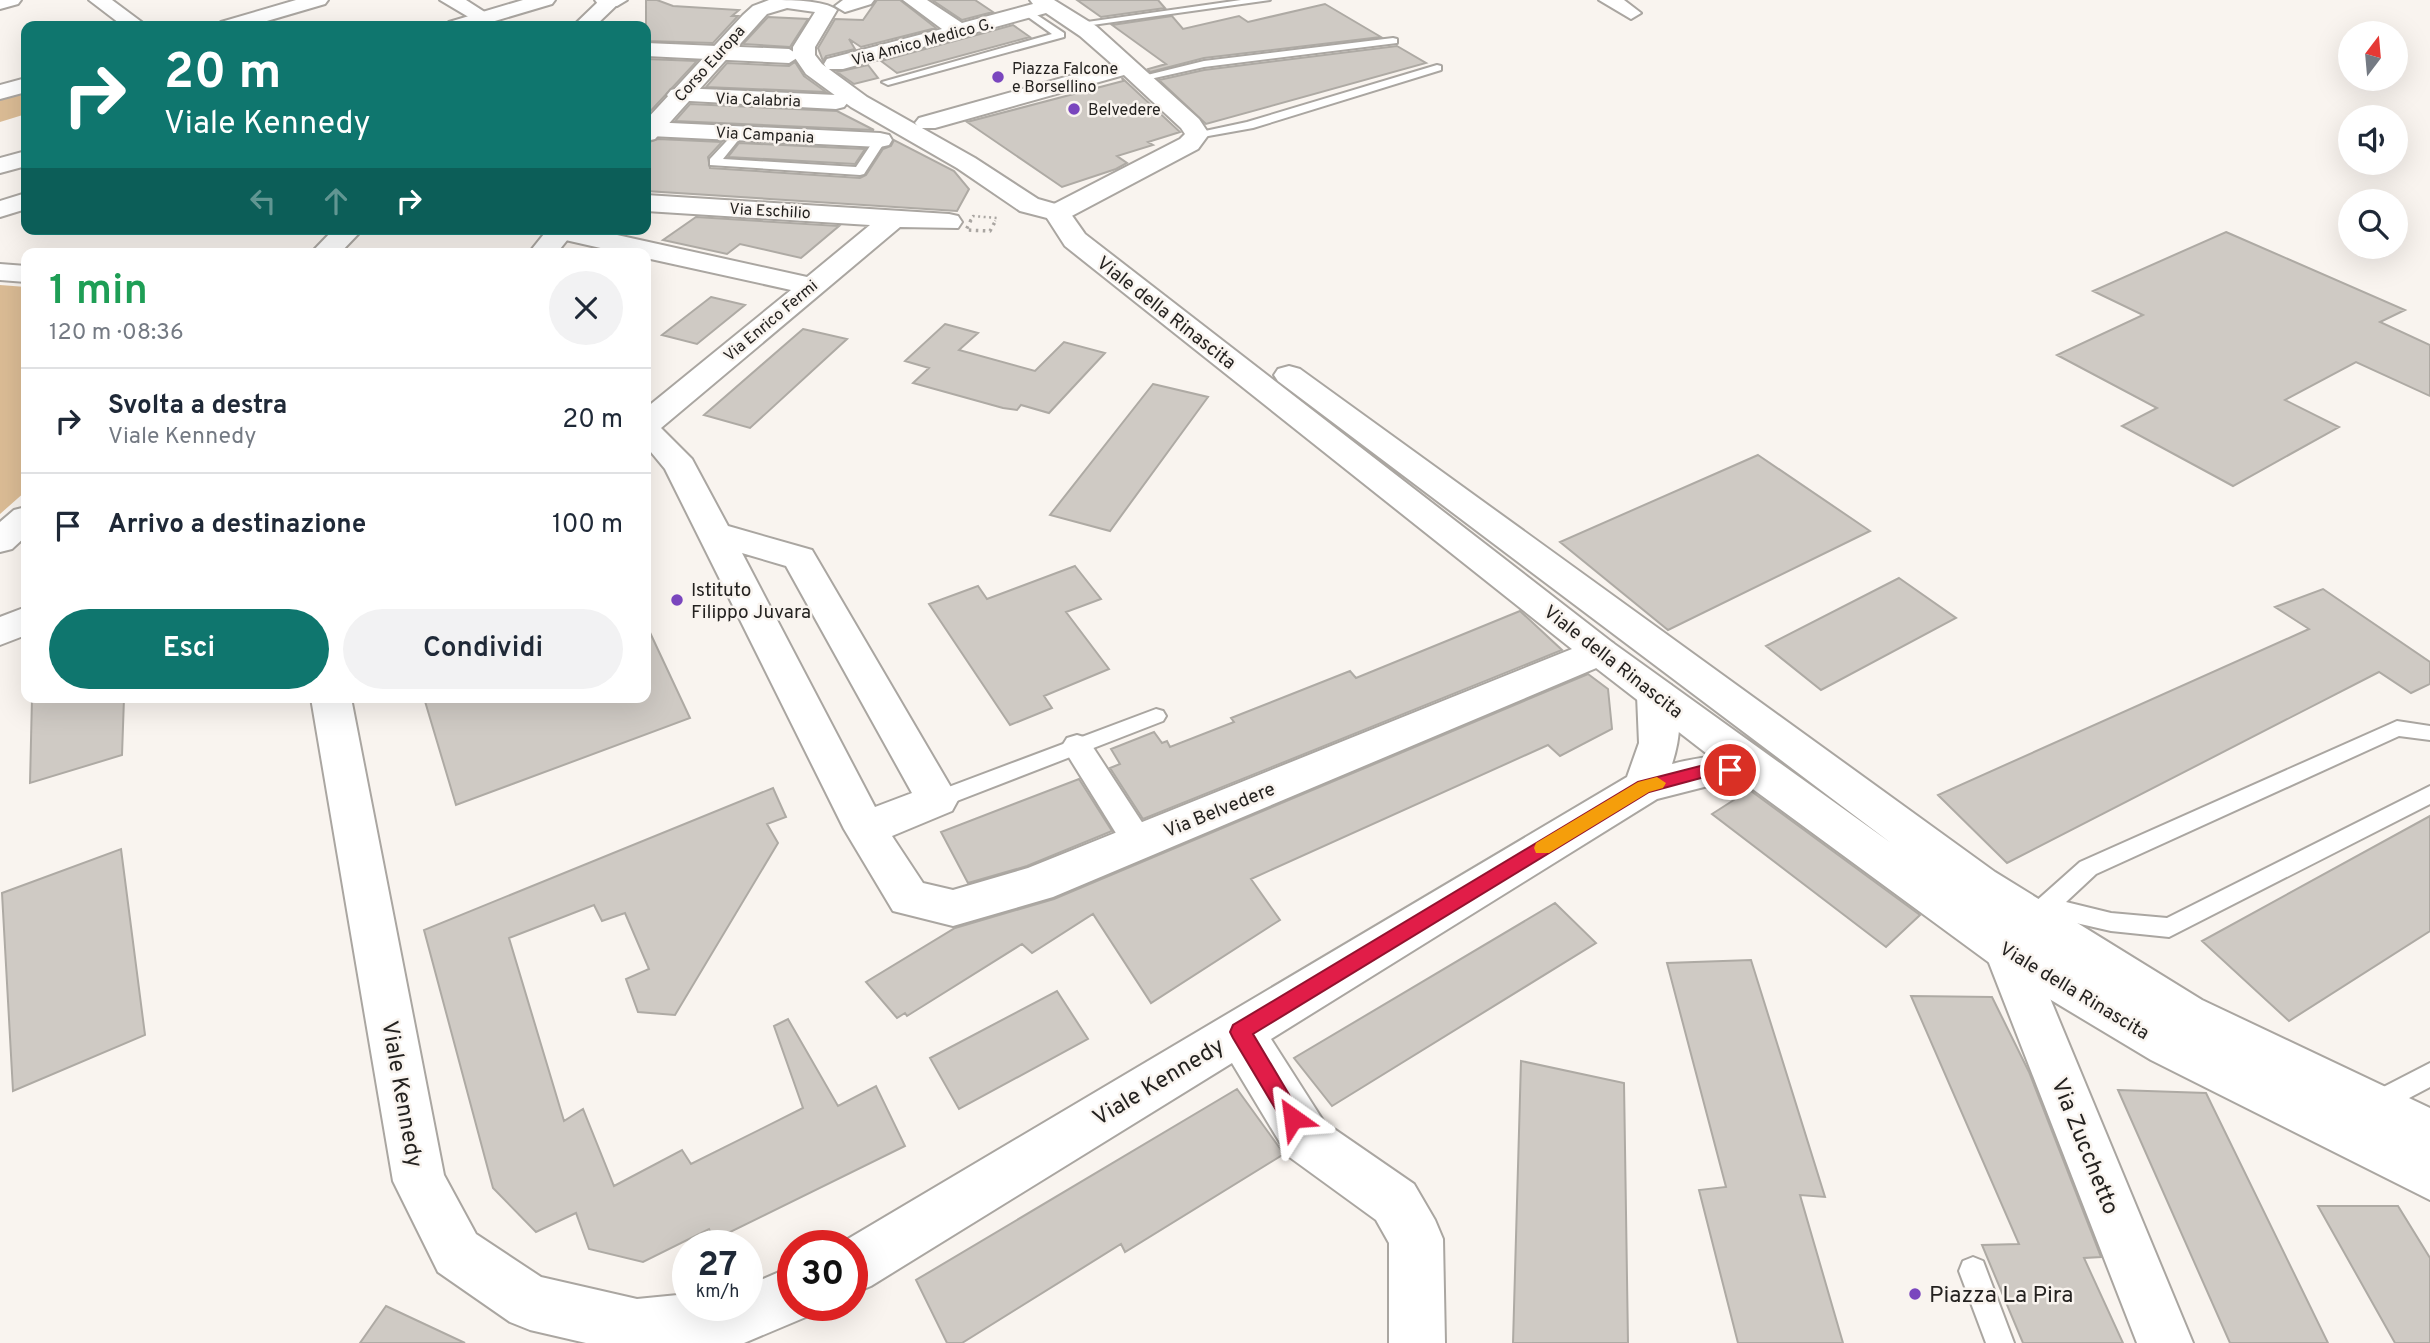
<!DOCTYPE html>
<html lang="it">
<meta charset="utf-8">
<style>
body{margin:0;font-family:Overpass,sans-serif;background:#f2f2f3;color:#1f2937;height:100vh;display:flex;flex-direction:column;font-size:26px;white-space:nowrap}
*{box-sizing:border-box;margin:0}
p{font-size:23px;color:#747a83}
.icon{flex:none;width:38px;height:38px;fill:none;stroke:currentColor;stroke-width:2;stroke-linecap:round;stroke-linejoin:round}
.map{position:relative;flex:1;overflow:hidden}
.side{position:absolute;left:21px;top:248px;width:630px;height:455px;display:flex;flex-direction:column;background:#fff;border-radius:14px;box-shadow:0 7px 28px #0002}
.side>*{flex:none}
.guide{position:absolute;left:21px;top:21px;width:630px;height:214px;border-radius:14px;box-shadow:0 7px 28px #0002;background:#0f766e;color:#fff;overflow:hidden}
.needle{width:46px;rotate:16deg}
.controls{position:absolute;left:2338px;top:21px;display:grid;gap:14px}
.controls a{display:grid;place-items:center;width:70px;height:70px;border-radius:50%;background:#fff;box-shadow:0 7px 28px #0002;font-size:35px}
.speed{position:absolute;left:672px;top:1230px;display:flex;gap:14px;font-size:35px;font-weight:700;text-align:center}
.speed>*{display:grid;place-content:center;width:91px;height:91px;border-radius:50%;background:#fff;box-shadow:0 7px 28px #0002;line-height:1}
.speed small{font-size:18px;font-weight:400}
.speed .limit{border:10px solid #d22;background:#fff;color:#111}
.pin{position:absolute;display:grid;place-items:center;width:60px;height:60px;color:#fff;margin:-30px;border:4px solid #fff;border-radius:50%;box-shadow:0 2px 7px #0007}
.me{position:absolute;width:77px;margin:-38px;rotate:329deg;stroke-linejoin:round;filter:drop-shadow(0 0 5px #0008)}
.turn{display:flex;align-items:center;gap:24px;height:147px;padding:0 28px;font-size:32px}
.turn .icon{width:91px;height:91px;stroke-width:2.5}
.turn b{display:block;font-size:49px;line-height:60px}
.lanes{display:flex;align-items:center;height:66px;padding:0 28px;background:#0003;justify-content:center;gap:35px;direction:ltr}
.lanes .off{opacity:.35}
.round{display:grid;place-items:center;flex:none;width:74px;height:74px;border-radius:37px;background:#f2f2f3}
.summary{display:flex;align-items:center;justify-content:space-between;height:119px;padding:0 28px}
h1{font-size:42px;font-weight:600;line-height:52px;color:#1e9e55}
.action{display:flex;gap:14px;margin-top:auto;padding:14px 28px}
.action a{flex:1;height:80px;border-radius:42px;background:#0f766e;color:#fff;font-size:28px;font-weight:600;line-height:80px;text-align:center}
.action a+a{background:#f2f2f3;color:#1f2937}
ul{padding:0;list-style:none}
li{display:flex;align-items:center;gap:21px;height:105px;padding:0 28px;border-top:2px solid #e0e1e3}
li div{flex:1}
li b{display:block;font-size:26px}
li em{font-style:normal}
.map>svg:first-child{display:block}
.green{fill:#dbbc95}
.building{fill:#cfcac4;stroke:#aeaaa4;stroke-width:2}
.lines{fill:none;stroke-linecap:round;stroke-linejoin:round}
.service-casing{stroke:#aaa6a1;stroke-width:4}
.pedestrian-casing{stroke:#aaa6a1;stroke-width:4}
.minor-casing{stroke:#aaa6a1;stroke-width:4}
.tertiary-casing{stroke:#aaa6a1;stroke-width:4}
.path-far1{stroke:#a9a5a1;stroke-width:2.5;stroke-dasharray:2 3.5;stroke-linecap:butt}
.path{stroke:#a9a5a1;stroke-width:3.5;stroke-dasharray:2.5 4.5;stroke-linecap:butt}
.service{fill:#fff;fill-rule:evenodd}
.pedestrian{fill:#fff;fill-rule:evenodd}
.minor{fill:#fff;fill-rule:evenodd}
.tertiary{fill:#fff;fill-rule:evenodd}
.route{fill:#e11d48;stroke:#92132f;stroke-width:2}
.slow{fill:#f59e0b}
.poi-dot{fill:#7a46be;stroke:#f9f4ef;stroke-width:2.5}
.labels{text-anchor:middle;stroke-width:5;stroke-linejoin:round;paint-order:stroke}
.far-street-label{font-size:16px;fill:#242220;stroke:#f9f4ef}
.far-poi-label{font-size:16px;fill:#242220;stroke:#f9f4ef;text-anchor:start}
.street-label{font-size:19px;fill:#242220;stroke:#f9f4ef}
.poi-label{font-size:19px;fill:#242220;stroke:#f9f4ef;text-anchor:start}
.near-street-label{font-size:23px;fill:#242220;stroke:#f9f4ef}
.near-poi-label{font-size:23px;fill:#242220;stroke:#f9f4ef;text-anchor:start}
</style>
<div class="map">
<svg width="2430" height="1343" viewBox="0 0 2430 1343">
<rect width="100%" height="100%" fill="#f9f4ef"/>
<path class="green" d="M 26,91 L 26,114 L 0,122 L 0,99 Z
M 0,285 L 26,287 L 26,491 L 0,514 Z"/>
<path class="building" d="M 646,0 L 657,0 L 673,6 L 739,10 L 732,16 L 738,16 L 713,43 L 646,41 Z
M 877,0 L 900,0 L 936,28 L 861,47 L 849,39 L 855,49 L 826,56 L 823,61 L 818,48 L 835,19 L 863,20 Z
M 932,0 L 975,0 L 993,12 L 962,20 Z
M 1077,0 L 1158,0 L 1165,8 L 1101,17 Z
M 1325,4 L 1381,37 L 1204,58 L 1150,72 L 1148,69 L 1166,64 L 1112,25 L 1172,16 L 1183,29 L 1239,16 L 1248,22 Z
M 768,17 L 808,19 L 790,47 L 743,44 Z
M 1013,25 L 1030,37 L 897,73 L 881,61 Z
M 1397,46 L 1426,63 L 1206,124 L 1159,80 L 1204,70 Z
M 646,59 L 697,61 L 646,116 Z
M 795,62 L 804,76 L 826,92 L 706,87 L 727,63 L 789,66 Z
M 868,65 L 878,78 L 854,84 L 837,72 Z
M 1122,78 L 1180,132 L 1148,142 L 1153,145 L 1117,156 L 1127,163 L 1116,169 L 1062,187 L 967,122 L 1123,81 Z
M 690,104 L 837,111 L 874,130 L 675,121 Z
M 658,139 L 722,142 L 708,157 L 710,168 L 860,178 L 866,175 L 883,149 L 891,146 L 894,140 L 954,171 L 969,189 L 957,211 L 646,191 L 646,143 Z
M 739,143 L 865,149 L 855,164 L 728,157 Z
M 696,217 L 839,226 L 801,258 L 740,244 L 727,254 L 663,240 Z
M 2226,232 L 2405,310 L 2380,322 L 2430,345 L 2430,396 L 2356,362 L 2285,400 L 2339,427 L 2233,486 L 2122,426 L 2157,408 L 2057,355 L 2143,315 L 2093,291 Z
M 711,297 L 745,305 L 697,344 L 662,335 Z
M 945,324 L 978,333 L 959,350 L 1035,371 L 1064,342 L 1105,353 L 1049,413 L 1021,405 L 1017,410 L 1003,408 L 913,383 L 929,368 L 905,361 Z
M 803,329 L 847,339 L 750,428 L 704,415 Z
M 1153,384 L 1208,397 L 1110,531 L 1050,515 Z
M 1758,455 L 1870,531 L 1668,630 L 1560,542 Z
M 1075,566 L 1101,599 L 1066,612 L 1109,669 L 1044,696 L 1052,708 L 1010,725 L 929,604 L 978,586 L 987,599 Z
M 1899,578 L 1956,618 L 1821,690 L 1766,646 Z
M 2323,589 L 2430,662 L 2430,684 L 2411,693 L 2379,672 L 2007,863 L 1938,795 L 2309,629 L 2275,607 Z
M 1520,611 L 1562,650 L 1143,819 L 1110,768 L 1120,764 L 1111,749 L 1154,732 L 1162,743 L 1167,741 L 1170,747 L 1234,722 L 1231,718 L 1350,671 L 1356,678 Z
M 646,624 L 690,718 L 456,805 L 424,698 L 646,698 Z
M 1588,674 L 1608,689 L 1612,729 L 1560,756 L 1548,745 L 1251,879 L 1280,920 L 1151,1003 L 1093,914 L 1032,953 L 1022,944 L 907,1016 L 905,1013 L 897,1018 L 866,982 L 955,928 L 1054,899 Z
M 32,698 L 124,698 L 122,755 L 30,783 Z
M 1079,779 L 1112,831 L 1027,866 L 968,883 L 941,832 Z
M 773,788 L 786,817 L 767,824 L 778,843 L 675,1015 L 638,1012 L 626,979 L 649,969 L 625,913 L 602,921 L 594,905 L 509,938 L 564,1121 L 583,1109 L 614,1186 L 682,1150 L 691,1164 L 803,1108 L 774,1026 L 788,1019 L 838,1106 L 876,1086 L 905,1146 L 714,1240 L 709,1229 L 643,1262 L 589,1249 L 576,1213 L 536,1232 L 493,1188 L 424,930 Z
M 1748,791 L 1751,791 L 1920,915 L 1886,947 L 1712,814 Z
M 2430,816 L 2430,931 L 2289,1021 L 2202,941 Z
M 121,849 L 145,1035 L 13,1091 L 2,893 Z
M 1555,903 L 1596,943 L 1332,1106 L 1294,1058 Z
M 1751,960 L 1825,1197 L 1800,1195 L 1843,1343 L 1738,1343 L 1699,1190 L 1726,1187 L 1667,963 Z
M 1057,991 L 1088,1039 L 959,1109 L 930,1058 Z
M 1911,996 L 1992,997 L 2029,1072 L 2101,1257 L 2084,1258 L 2123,1343 L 2023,1343 L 1982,1245 L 2019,1244 Z
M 1521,1061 L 1624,1083 L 1628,1343 L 1513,1343 Z
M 1237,1089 L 1284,1154 L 1125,1252 L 1121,1244 L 962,1343 L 947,1343 L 916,1280 Z
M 2118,1090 L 2206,1093 L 2328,1343 L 2230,1343 Z
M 2318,1206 L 2398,1206 L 2430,1258 L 2430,1343 L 2395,1343 Z
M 386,1306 L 465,1343 L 360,1343 Z"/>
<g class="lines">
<g class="service-casing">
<path id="service" d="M 1241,0 L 1270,0 L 1078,27 L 1073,24 Z
M 1028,9 L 1064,33 L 1064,37 L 888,85 L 882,82 L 1052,34 L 1024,14 L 1023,12 Z
M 1393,38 L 1397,39 L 1397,43 L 1204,67 L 1141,81 L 1135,78 L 1204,61 Z
M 1437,65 L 1441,66 L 1441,70 L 1253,128 L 1197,138 L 1191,134 L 1247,122 Z
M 738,129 L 744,133 L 723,159 L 856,167 L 876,137 L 886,140 L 864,174 L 860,175 L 710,165 L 710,159 Z
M 1156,709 L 1163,711 L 1166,716 L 1163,721 L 944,806 L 930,806 L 927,800 L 930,794 Z
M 2397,721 L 2430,726 L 2430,740 L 2399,736 L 2096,874 L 2066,902 L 2111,913 L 2167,918 L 2430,786 L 2430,804 L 2169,937 L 2111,931 L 2050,917 L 2033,927 L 2025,925 L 2022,918 L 2025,911 L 2080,862 Z
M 2430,1063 L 2430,1087 L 2373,1117 L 2364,1113 L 2360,1105 L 2364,1097 Z
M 1973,1257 L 1983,1261 L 2014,1343 L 1986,1343 L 1959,1271 L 1963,1261 Z"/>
</g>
<g class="pedestrian-casing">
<path id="pedestrian" d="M 1077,735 L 1087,738 L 1149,833 L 1154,842 L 1149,851 L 1138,854 L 1127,851 L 1062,746 L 1067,738 Z"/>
</g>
<g class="minor-casing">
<path id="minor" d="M 0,0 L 21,0 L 18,4 L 0,9 Z
M 89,0 L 112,0 L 147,26 L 123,26 Z
M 296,0 L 328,0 L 325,4 L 250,26 L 217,26 L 221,22 Z
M 440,0 L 466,0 L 494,18 L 491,22 L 477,22 Z
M 600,0 L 620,2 L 595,26 L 573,26 Z
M 843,0 L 874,0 L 871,4 L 845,12 L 835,6 Z
M 903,0 L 927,0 L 962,23 L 1033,4 L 1030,0 L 1054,0 L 1096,26 L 1199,119 L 1209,134 L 1198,149 L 1066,219 L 1048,219 L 1044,213 L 1048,207 L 1180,139 L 1185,134 L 1181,128 L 1124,75 L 935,128 L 919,128 L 915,123 L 919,118 L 1112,64 L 1080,36 L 1046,13 L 843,69 L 827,69 L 824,64 L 827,59 L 942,29 Z
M 1599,0 L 1624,0 L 1641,13 L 1631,19 Z
M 646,43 L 789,49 L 800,56 L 789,63 L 646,56 Z
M 26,78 L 26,92 L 0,99 L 0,85 Z
M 679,88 L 836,95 L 844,97 L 848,102 L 844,107 L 836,109 L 671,100 L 667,95 L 671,90 Z
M 650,122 L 880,133 L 889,135 L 892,140 L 889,145 L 880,147 L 650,136 L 646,135 L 646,123 Z
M 26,193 L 26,209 L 0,217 L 0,201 Z
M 646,195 L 949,214 L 958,216 L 962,222 L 958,228 L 900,227 L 661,428 L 692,459 L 728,526 L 812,550 L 952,789 L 958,800 L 952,811 L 892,836 L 923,883 L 953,890 L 1028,868 L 1587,643 L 1600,639 L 1613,643 L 1619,652 L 1613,661 L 1053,897 L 953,926 L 893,911 L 844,829 L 665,469 L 646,446 L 646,408 L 791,290 L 646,258 L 646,254 L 627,254 L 561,239 L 552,237 L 548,231 L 590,229 L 807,277 L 870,225 L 646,211 ZM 742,553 L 786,566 L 912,793 L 875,807 Z
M 334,229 L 363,229 L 339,254 L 310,254 Z
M 0,264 L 26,266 L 26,282 L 0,280 Z
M 26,507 L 26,536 L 12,549 L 0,552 L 0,522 L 14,510 Z
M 1657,681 L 1671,685 C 1684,707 1680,740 1672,764 C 1708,755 1740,751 1776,762 L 1782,773 L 1776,784 L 1761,789 L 1712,785 L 1657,799 L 1271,1039 L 1324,1122 L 1414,1184 L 1435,1220 L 1443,1239 L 1445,1343 L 1389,1343 L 1389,1243 L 1376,1220 L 1288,1156 L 1232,1063 L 871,1286 L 852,1294 L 852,1246 L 836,1246 L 1627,777 L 1639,743 L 1637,695 L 1643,685 Z
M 311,698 L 351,698 L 444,1175 L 476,1234 L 541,1277 L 637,1299 L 688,1294 L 688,1306 L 747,1306 L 747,1286 L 793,1266 L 793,1306 L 816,1306 L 813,1314 L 744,1343 L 586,1343 L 530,1330 L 510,1322 L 438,1272 L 393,1181 Z
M 2007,931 L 2023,936 L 2030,950 L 2193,1343 L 2137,1343 L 1984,950 L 1991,936 Z"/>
</g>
<g class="tertiary-casing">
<path id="tertiary" d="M 523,0 L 555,0 L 552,4 L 478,26 L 445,26 L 449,22 Z
M 595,0 L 627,0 L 617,6 L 598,4 Z
M 769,0 C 789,0 824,0 837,10 L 815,47 L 815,55 L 822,64 L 867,97 L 975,158 L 1038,199 L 1066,207 L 1085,234 L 1613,643 L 1891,843 L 1278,381 L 1274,375 L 1278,369 L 1289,366 L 1300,369 L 1995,872 L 2202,1000 L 2430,1108 L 2430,1200 L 2151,1060 L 1991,964 L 1746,784 L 1587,661 L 1065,246 L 1047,218 L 1020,211 L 957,168 L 851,107 L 806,74 L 793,55 L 793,47 L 815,12 L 787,8 L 767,14 L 655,139 L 646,141 L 646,120 L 743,15 L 753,6 Z
M 26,151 L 26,166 L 0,173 L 0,158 Z
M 548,229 L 576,229 L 556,254 L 528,254 Z
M 26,607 L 26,635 L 0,645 L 0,617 Z"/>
</g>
<path class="path-far1" d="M 970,221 L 973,216 L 997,218 L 995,221"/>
<path class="path" d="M 971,220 L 966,230 L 990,231 L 996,220"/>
<use href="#service" class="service"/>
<use href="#pedestrian" class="pedestrian"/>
<use href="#minor" class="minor"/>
<use href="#tertiary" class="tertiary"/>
</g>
<path class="route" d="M 1712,763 L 1730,764 L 1738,770 L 1730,777 L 1712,775 L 1649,792 L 1253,1034 L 1303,1118 L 1300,1125 L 1293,1127 L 1285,1125 L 1233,1038 L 1230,1032 L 1233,1025 L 1638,782 Z"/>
<path class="slow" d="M 1657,777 L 1666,783 L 1663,788 L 1649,792 L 1549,853 L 1536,853 L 1534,848 L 1536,843 L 1638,782 Z"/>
<g class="poi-dot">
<circle cx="998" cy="77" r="7"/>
<circle cx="1074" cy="109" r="7"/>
<circle cx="677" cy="600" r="7"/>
<circle cx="1915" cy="1294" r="7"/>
</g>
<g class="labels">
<g class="far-street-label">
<text transform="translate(922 41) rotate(-15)" y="6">Via Amico Medico G.</text>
<text transform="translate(709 63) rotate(-48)" y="6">Corso Europa</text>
<text transform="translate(758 99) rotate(2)" y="6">Via Calabria</text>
<text transform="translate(765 134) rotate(3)" y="6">Via Campania</text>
<text transform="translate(770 210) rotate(3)" y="6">Via Eschilio</text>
<text transform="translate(770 320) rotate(-40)" y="6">Via Enrico Fermi</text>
</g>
<g class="far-poi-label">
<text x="1012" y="74">Piazza Falcone<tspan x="1012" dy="18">e Borsellino</tspan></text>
<text x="1088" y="115">Belvedere</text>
</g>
<g class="street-label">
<text transform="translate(1167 312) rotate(38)" y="7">Viale della Rinascita</text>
<text transform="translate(1614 661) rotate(38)" y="7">Viale della Rinascita</text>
<text transform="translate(1219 809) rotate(-22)" y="7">Via Belvedere</text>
<text transform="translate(2075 990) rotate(31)" y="7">Viale della Rinascita</text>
</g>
<g class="poi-label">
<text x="691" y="596">Istituto<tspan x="691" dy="22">Filippo Juvara</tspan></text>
</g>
<g class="near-street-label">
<text transform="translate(1158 1081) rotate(-31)" y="8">Viale Kennedy</text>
<text transform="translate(403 1094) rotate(80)" y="8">Viale Kennedy</text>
<text transform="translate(2086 1146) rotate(68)" y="8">Via Zucchetto</text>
</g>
<g class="near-poi-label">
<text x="1929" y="1302">Piazza La Pira</text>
</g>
</g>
</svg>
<div class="controls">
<a><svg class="needle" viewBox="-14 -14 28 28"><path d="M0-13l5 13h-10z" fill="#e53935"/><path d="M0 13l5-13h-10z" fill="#747a83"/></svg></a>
<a><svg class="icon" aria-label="sound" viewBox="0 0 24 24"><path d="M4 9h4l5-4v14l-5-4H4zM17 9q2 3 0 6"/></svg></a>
<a><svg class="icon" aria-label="search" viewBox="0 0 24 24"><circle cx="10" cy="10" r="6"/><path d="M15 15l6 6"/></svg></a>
</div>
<div class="speed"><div>27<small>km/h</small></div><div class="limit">30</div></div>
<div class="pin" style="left:1730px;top:770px;background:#d93025"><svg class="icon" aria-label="arrive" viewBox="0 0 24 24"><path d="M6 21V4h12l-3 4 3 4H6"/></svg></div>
<svg class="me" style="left:1293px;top:1118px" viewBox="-20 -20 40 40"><path d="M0-17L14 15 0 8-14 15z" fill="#e11d48" stroke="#fff" stroke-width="4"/></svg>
<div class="guide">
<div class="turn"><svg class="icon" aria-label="right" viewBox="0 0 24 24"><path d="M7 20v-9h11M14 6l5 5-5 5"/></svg><div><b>20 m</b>Viale Kennedy</div></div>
<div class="lanes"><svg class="icon off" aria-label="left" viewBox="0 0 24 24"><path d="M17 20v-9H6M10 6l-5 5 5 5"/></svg><svg class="icon off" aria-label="ahead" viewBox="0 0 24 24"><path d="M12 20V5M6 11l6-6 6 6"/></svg><svg class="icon" aria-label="right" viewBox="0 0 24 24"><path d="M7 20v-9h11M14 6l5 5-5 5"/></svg></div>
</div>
<section class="side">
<div class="summary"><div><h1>1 min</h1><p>120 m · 08:36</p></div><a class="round"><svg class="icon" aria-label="close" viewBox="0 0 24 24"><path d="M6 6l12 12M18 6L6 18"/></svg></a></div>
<ul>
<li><svg class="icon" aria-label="right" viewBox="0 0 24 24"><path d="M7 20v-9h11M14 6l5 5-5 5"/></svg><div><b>Svolta a destra</b><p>Viale Kennedy</p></div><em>20 m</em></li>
<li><svg class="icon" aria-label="arrive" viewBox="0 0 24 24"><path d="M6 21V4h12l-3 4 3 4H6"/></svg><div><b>Arrivo a destinazione</b></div><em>100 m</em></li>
</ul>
<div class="action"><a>Esci</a><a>Condividi</a></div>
</section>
</div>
